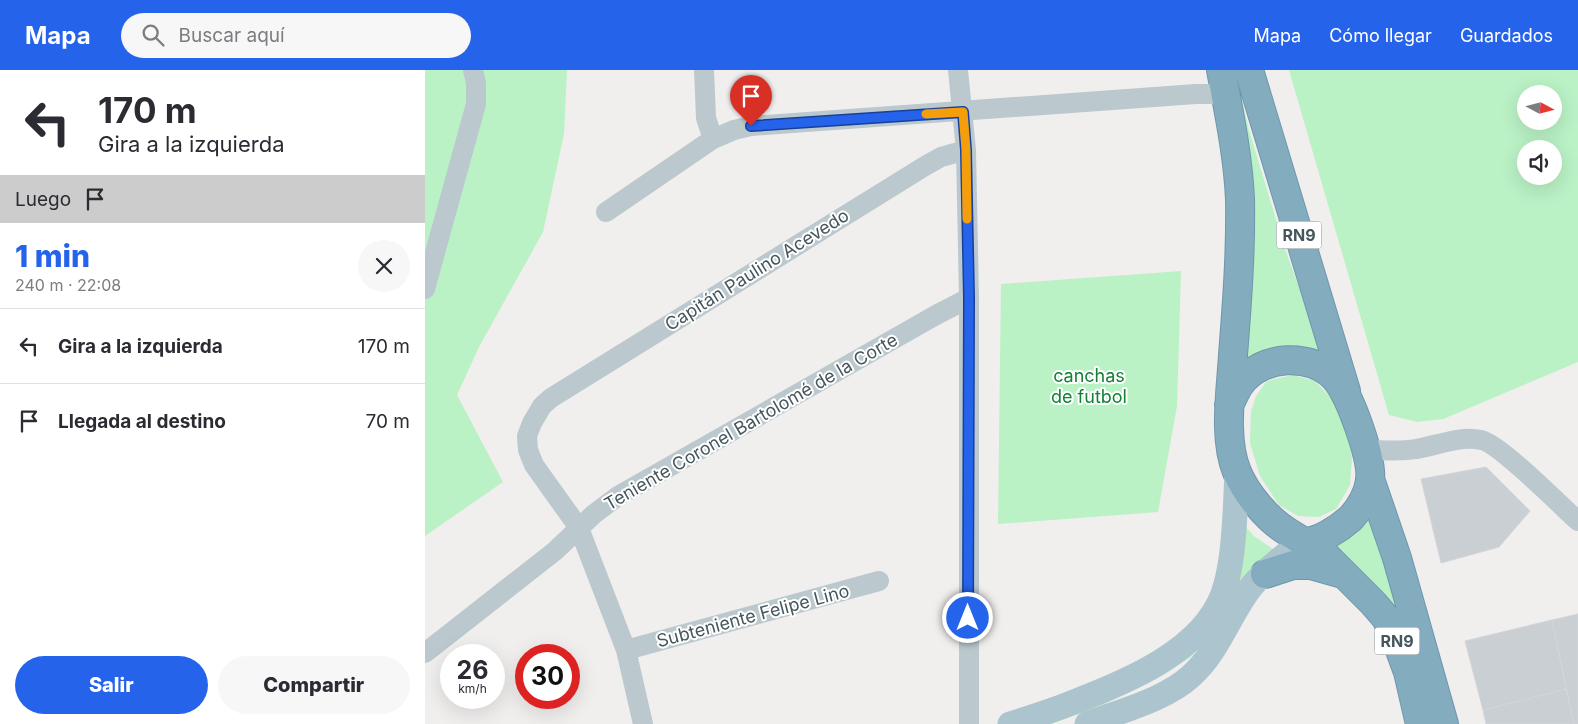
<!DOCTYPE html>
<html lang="es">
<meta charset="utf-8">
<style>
body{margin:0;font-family:Inter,sans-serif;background:#f7f7f7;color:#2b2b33;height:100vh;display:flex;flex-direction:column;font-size:19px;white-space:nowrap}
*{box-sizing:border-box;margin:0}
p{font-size:16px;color:#7c7c81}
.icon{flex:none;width:28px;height:28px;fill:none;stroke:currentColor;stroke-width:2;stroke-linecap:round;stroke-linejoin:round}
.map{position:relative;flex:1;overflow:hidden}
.side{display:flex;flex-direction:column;background:#fff;width:425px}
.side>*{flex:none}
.guide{background:#fff;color:#2b2b33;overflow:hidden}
.needle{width:32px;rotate:97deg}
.fabs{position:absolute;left:1092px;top:15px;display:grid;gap:10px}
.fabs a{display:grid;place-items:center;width:45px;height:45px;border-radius:50%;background:#fff;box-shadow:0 5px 20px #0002;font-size:25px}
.speed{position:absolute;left:15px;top:574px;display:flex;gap:10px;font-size:25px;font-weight:700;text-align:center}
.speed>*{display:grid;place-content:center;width:65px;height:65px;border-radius:50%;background:#fff;box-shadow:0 5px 20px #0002;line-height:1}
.speed small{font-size:12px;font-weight:400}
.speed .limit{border:8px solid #d22;background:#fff;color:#111}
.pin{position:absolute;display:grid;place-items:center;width:42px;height:42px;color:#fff;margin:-51px -21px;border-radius:50% 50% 50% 0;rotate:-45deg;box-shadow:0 0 5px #0007}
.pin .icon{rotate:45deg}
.me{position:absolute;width:55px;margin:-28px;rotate:0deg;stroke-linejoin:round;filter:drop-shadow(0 0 4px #0008)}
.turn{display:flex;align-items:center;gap:18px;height:105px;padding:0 15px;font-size:22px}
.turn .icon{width:65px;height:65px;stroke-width:2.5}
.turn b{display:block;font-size:35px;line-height:42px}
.then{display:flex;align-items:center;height:48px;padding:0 15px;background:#0003;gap:10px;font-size:19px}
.round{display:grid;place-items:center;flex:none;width:52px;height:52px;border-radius:26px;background:#f7f7f7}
.head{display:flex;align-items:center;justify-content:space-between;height:85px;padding:0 15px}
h1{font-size:30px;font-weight:800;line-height:38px;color:#2563eb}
.action{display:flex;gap:10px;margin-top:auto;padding:10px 15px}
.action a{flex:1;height:58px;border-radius:30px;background:#2563eb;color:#fff;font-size:20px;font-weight:800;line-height:58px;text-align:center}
.action a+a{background:#f7f7f7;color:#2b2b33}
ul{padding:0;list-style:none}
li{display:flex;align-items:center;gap:15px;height:75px;padding:0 15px;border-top:1px solid #e1e1e2}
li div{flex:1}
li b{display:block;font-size:19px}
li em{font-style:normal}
header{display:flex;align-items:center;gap:30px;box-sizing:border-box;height:70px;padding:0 25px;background:#2563eb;color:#fff}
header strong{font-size:24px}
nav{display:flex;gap:28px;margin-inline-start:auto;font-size:18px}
.search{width:350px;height:45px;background:#f7f7f7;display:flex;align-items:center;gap:12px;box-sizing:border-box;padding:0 18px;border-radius:28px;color:#7c7c81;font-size:19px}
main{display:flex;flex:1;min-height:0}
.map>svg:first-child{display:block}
.green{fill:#baf1c5;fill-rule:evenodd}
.building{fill:#cacfd3;stroke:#d1d5da}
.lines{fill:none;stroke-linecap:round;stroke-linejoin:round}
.highway-casing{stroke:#6e97ab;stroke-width:30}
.minor{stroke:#bbc9ce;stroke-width:20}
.major{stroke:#acc4ce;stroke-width:25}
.highway{stroke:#83acbf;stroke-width:28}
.route-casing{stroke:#184099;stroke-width:12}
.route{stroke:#2563eb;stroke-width:9}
.slow{stroke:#f59e0b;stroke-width:9}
.labels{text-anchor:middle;stroke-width:4;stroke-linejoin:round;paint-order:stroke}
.shield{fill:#fff;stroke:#7d898d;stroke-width:1}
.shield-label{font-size:16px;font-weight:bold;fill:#45565c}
.street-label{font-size:18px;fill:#45565c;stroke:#fff}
.park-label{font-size:18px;fill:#128135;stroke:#fff}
</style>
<header>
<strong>Mapa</strong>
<div class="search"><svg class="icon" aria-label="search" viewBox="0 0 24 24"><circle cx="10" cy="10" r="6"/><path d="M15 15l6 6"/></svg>Buscar aquí</div>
<nav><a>Mapa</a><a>Cómo llegar</a><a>Guardados</a></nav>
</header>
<main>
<section class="side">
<div class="guide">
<div class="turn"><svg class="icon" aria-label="left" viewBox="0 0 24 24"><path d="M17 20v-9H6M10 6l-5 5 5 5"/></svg><div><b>170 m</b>Gira a la izquierda</div></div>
<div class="then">Luego<svg class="icon" aria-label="arrive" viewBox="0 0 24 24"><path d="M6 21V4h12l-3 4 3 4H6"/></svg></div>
</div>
<div class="head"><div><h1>1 min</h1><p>240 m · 22:08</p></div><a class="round"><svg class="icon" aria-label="close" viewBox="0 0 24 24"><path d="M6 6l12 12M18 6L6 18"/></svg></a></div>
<ul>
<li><svg class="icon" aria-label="left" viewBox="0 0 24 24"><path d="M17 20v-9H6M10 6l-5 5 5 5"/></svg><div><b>Gira a la izquierda</b></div><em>170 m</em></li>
<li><svg class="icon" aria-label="arrive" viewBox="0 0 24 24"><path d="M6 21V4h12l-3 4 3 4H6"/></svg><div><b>Llegada al destino</b></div><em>70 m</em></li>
</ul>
<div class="action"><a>Salir</a><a>Compartir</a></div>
</section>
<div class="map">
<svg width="1153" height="654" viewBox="0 0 1153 654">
<rect width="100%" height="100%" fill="#f1eeee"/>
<path class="green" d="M 0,0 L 142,0 L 139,64 L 118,162 L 54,277 L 32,325 L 78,412 L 0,466 Z
M 810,0 L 824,60 L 859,176 L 901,292 L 817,294 Z
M 864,0 L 1153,0 L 1153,292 L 1018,349 L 992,352 L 964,345 ZM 1101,24 L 1129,24 L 1129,51 L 1101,51 ZM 1101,79 L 1129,79 L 1129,106 L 1101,106 Z
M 756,201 L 752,336 L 733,442 L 573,454 L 576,214 Z
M 868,305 L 890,311 L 909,331 L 921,359 L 927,388 L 925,415 L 911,439 L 894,447 L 873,446 L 854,435 L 835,406 L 825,373 L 826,341 L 831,326 L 842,311 Z
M 942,440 L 981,561 L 988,604 L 902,485 L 927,463 Z
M 814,450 L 830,467 L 854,483 L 767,586 L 737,606 L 678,635 L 626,654 L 614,654 L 768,579 Z"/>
<path class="building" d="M 1061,397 L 1105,441 L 1074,477 L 1016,493 L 996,409 Z
M 1153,544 L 1153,654 L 1149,654 L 1127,550 Z
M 1127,550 L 1141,619 L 1058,640 L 1040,571 Z
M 1141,619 L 1149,654 L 1061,654 L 1058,640 Z"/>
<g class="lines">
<g class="highway-casing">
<path id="highway" d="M 796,0 C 804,43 813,86 815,129 C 816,181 812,234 808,285 C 806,321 798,368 812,402 C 821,424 843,450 863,462 C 868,465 873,469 878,471 C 891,475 917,456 926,448 C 935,438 943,424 945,411 C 948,389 925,325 910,308 C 886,282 837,285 816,313 C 811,319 808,328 804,335
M 824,0 L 921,321
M 945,409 L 972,488 L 1019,654
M 886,471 L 948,533 L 961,548 L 972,572 L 983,602 L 995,654
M 840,504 L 868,495 L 886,495 L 918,504"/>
</g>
<path class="minor" d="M 279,0 L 281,48 L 288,69
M 533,0 L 541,80 L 544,228 L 544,654
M 181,142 L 288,69 L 309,60 L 326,56 L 771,24 L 801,24
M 0,219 L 51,34 L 51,13 L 48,0
M 941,380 C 957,380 975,382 991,379 C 1011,376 1035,365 1056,370 C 1074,373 1135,435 1153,451
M 201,580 L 454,511
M 0,583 L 130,481 L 169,444 L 193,426 L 511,245 L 544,228
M 218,654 L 201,580 L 154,458 L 109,395 L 103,380 L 102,366 L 107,353 L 117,336 L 126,328 L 500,96 L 516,87 L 541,80"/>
<path class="major" d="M 585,654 C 602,649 619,643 636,637 C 689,617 768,587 794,533 C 810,502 810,438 812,402
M 662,654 C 695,641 740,630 766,606 C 794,581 804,545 826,517 C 838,502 862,483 878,471"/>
<use href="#highway" class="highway"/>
</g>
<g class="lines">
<g class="route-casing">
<path id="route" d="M 326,56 L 538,42 L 541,80 L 544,228 L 543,548"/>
</g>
<use href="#route" class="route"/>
<path class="slow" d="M 501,44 L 538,42 L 541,80 L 542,149"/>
</g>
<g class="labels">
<g class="shield">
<rect x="851.5" y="151.5" width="45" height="27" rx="4"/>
<rect x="949.5" y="557.5" width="45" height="27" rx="4"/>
</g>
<g class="shield-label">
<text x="874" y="171">RN9</text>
<text x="972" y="577">RN9</text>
</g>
<g class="street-label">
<text transform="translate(332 200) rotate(-32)" y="6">Capitán Paulino Acevedo</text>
<text transform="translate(326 352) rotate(-30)" y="6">Teniente Coronel Bartolomé de la Corte</text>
<text transform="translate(328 546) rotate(-15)" y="6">Subteniente Felipe Lino</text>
</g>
<g class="park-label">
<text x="664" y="312">canchas<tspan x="664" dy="21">de futbol</tspan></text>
</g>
</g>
</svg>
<div class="fabs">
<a><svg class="needle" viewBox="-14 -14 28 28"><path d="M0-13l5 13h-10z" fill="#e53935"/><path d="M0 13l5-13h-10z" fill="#7c7c81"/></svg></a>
<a><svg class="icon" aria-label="sound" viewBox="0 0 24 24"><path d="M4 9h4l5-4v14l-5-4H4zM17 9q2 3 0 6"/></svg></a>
</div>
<div class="speed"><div>26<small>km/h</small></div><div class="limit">30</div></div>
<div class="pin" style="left:326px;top:56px;background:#d93025"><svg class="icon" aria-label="arrive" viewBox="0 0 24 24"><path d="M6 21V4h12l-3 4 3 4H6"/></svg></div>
<svg class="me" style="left:543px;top:548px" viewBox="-20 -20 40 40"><circle r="17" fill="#2563eb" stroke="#fff" stroke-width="3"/><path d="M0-11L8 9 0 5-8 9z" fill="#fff"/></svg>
</div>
</main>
